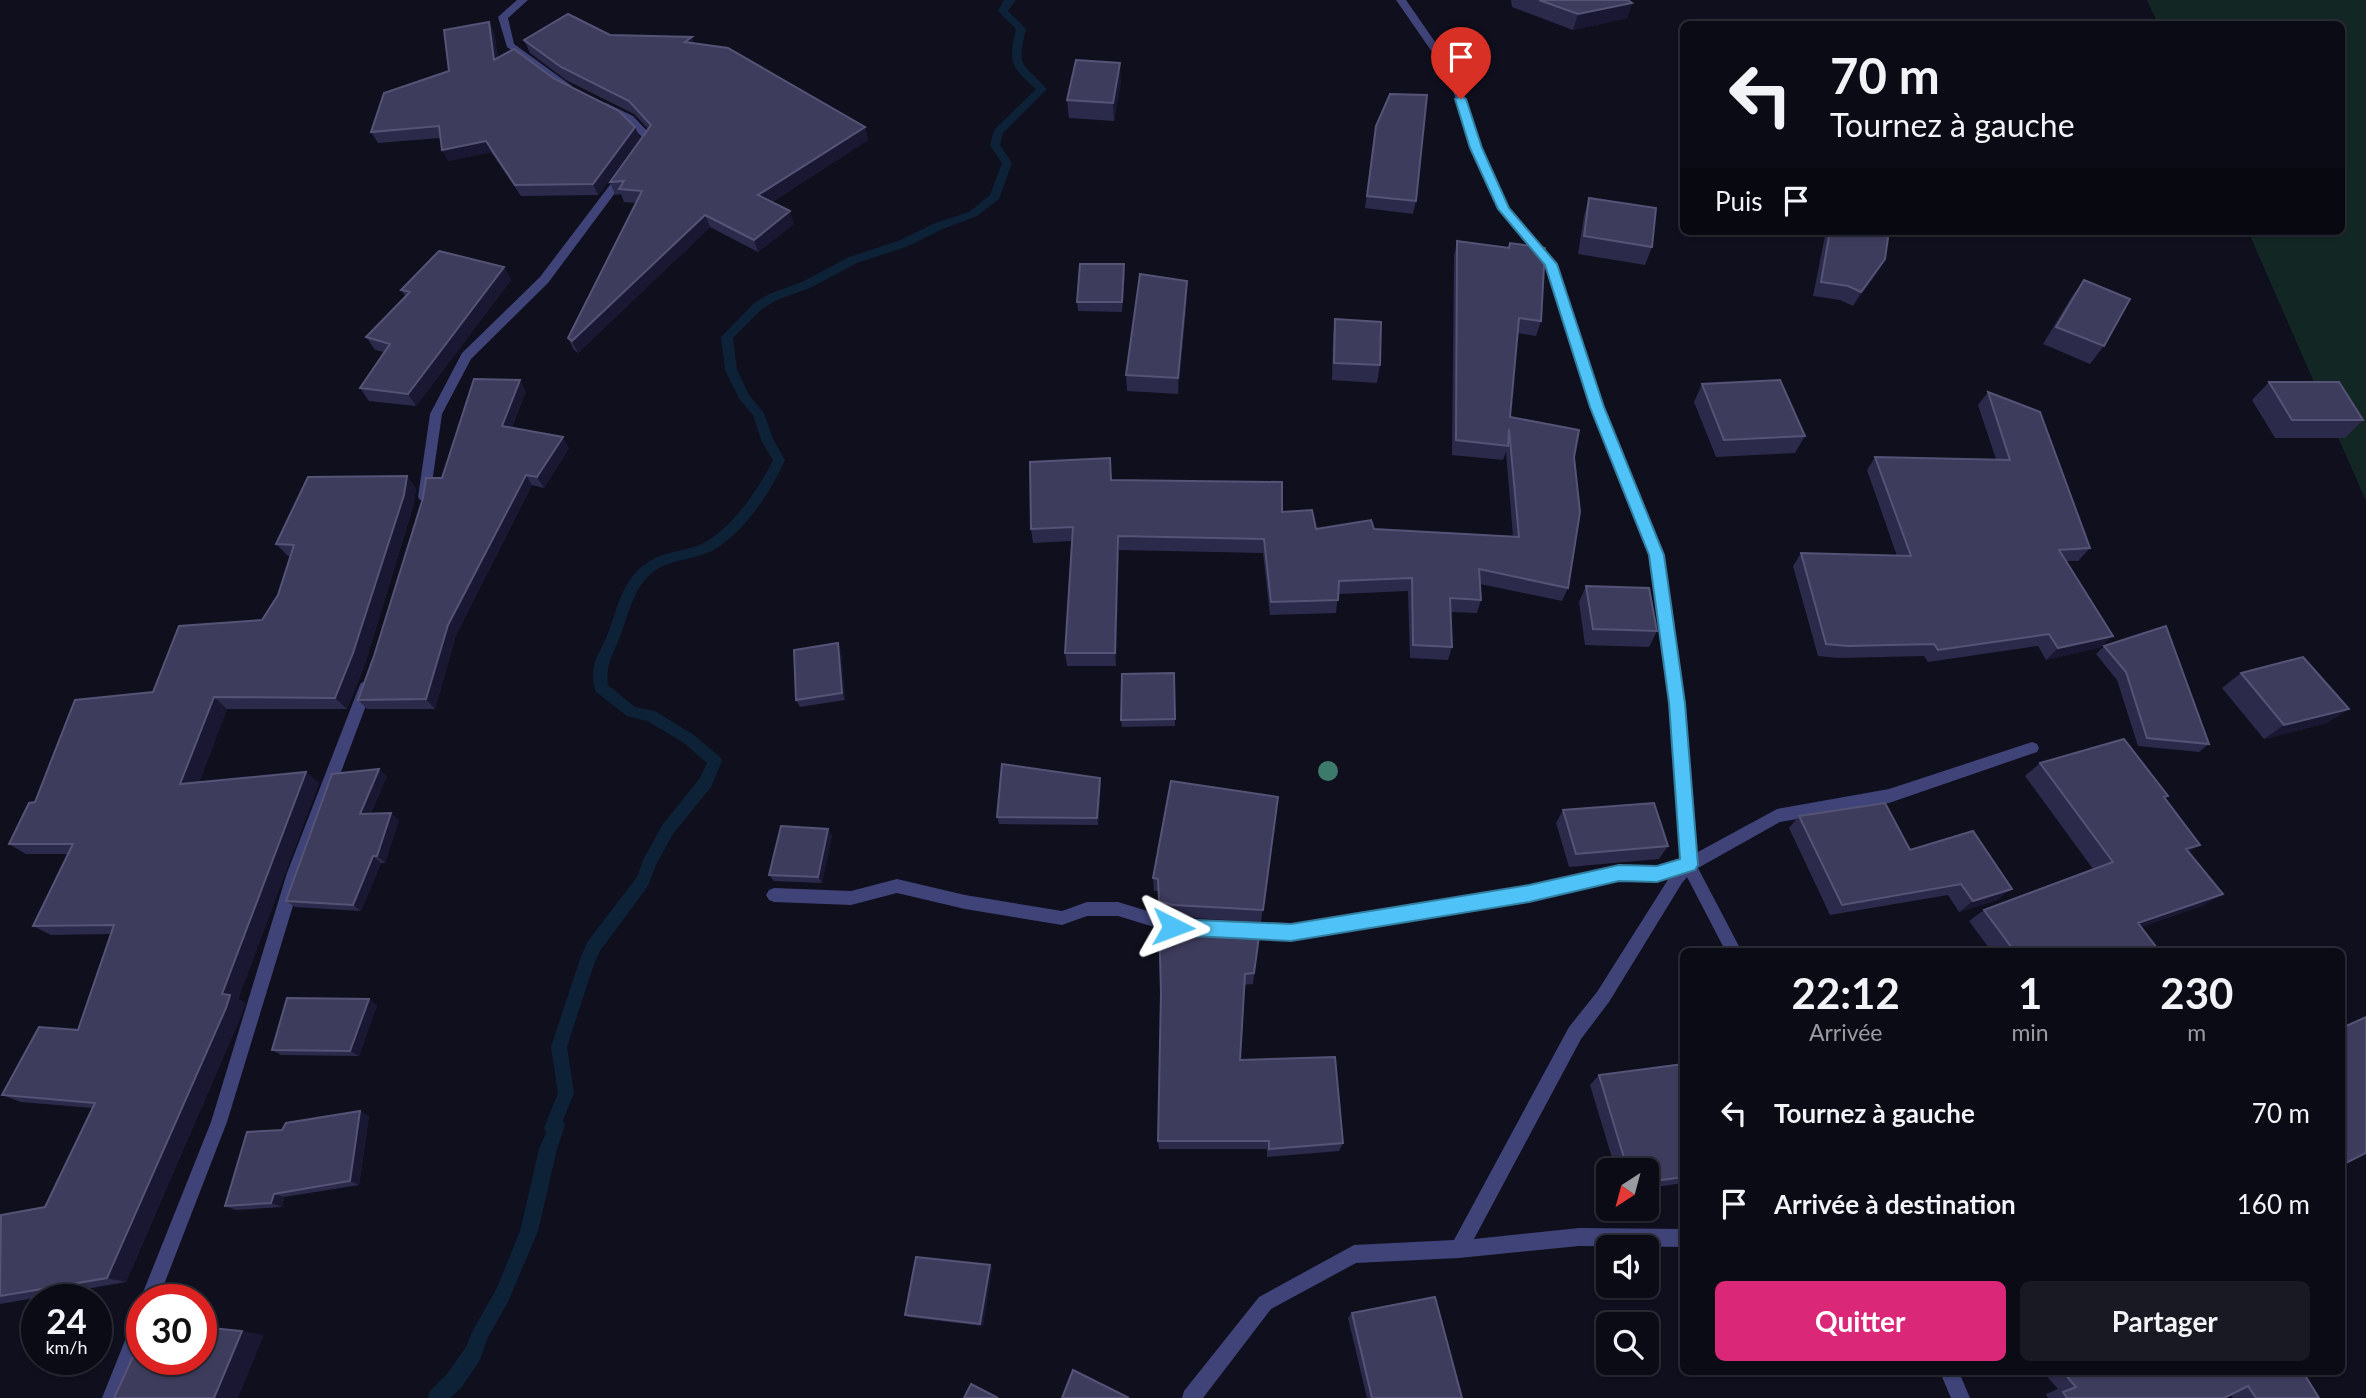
<!DOCTYPE html>
<html lang="fr">
<meta charset="utf-8">
<style>
body{margin:0;font-family:Lato,sans-serif;background:#191923;color:#f1f3f6;height:100vh;display:flex;flex-direction:column;font-size:26px;white-space:nowrap}
*{box-sizing:border-box;margin:0}
p{font-size:23px;color:#9a9ba1}
.icon{flex:none;width:38px;height:38px;fill:none;stroke:currentColor;stroke-width:2;stroke-linecap:round;stroke-linejoin:round}
.map{position:relative;flex:1;overflow:hidden}
.panel{position:absolute;left:1680px;top:948px;width:665px;height:427px;display:flex;flex-direction:column;background:#0b0b16;border-radius:10px;box-shadow:0 2px 5px #0004,0 0 0 2px #2b2b35}
.panel>*{flex:none}
.top-card{position:absolute;left:1680px;top:21px;width:665px;height:214px;border-radius:10px;box-shadow:0 2px 5px #0004,0 0 0 2px #2b2b35;background:#0b0b16;color:#f1f3f6;overflow:hidden}
.needle{width:46px;rotate:216deg}
.buttons{position:absolute;left:1596px;top:1158px;display:grid;gap:14px}
.buttons a{display:grid;place-items:center;width:63px;height:63px;border-radius:10px;background:#0b0b16;box-shadow:0 2px 5px #0004,0 0 0 2px #2b2b35;font-size:35px}
.speed{position:absolute;left:21px;top:1284px;display:flex;gap:14px;font-size:35px;font-weight:700;text-align:center}
.speed>*{display:grid;place-content:center;width:91px;height:91px;border-radius:50%;background:#0b0b16;box-shadow:0 2px 5px #0004,0 0 0 2px #2b2b35;line-height:1}
.speed small{font-size:18px;font-weight:400}
.speed .limit{border:10px solid #d22;background:#fff;color:#111}
.pin{position:absolute;display:grid;place-items:center;width:60px;height:60px;color:#fff;margin:-72px -30px;border-radius:50% 50% 50% 0;rotate:-45deg;box-shadow:0 0 7px #0007}
.pin .icon{rotate:45deg}
.me{position:absolute;width:77px;margin:-38px;rotate:93deg;stroke-linejoin:round;filter:drop-shadow(0 0 5px #0008)}
.turn{display:flex;align-items:center;gap:24px;height:147px;padding:0 35px;font-size:32px}
.turn .icon{width:91px;height:91px;stroke-width:2.5}
.turn b{display:block;font-size:49px;line-height:60px}
.then{display:flex;align-items:center;height:66px;padding:0 35px;background:#0003;gap:14px;font-size:26px}
.eta{display:flex;justify-content:space-evenly;align-items:center;height:119px;text-align:center}
.eta b{font-size:42px;font-weight:700;line-height:49px}
.button{display:flex;gap:14px;margin-top:auto;padding:14px 35px}
.button a{flex:1;height:80px;border-radius:10px;background:#db2777;color:#fff;font-size:28px;font-weight:700;line-height:80px;text-align:center}
.button a+a{background:#191923;color:#f1f3f6}
ul{padding:0;list-style:none}
li{display:flex;align-items:center;gap:21px;height:91px;padding:0 35px}
li div{flex:1}
li b{display:block;font-size:26px}
li em{font-style:normal}
.map>svg:first-child{display:block}
.green{fill:#122724}
.lines{fill:none;stroke-linecap:round;stroke-linejoin:round}
.stream{fill:#0e2237;fill-rule:evenodd}
.minor{fill:#3f4378;fill-rule:evenodd}
.tree{fill:#3e7a6b}
.wall{fill:#2c2a4a}
.shaded-wall{fill:#191731}
.building{fill:#3e3c5d;stroke:#555376;stroke-width:2}
.route{fill:#4fc3f7;stroke:#337fa1;stroke-width:2}
</style>
<div class="map">
<svg width="2366" height="1398" viewBox="0 0 2366 1398">
<rect width="100%" height="100%" fill="#0f0f1e"/>
<path class="green" d="M 2147,0 L 2366,0 L 2366,501 L 2248,231 L 2342,231 L 2342,24 L 2158,24 Z"/>
<g class="lines">
<path class="stream" d="M 1004,0 L 1016,0 L 1008,11 L 1026,29 C 1016,69 1023,63 1047,89 L 1003,133 L 1000,145 L 1012,163 L 999,199 L 977,216 L 943,229 L 906,247 L 857,263 L 810,288 L 777,300 L 762,309 L 733,338 L 737,370 L 749,395 L 764,413 L 774,441 L 785,460 C 770,493 747,528 717,548 C 700,559 678,558 661,567 C 635,581 630,609 621,634 C 614,653 605,665 608,685 L 635,707 L 655,711 L 694,735 L 720,757 L 722,761 L 711,787 L 673,834 L 656,865 L 648,886 L 600,951 L 594,964 L 567,1047 L 574,1093 L 563,1120 L 565,1125 L 557,1149 L 538,1231 L 508,1302 L 487,1339 L 480,1360 L 461,1388 L 450,1398 L 428,1398 L 430,1391 L 447,1374 L 466,1347 L 474,1328 L 496,1290 L 520,1231 L 539,1149 L 546,1133 L 544,1128 L 558,1093 L 551,1047 L 580,959 L 588,941 L 637,877 L 644,858 L 663,824 L 700,778 L 707,763 L 684,743 L 647,721 L 627,716 L 596,692 C 593,684 592,674 594,666 C 596,655 603,646 607,636 C 617,611 621,582 644,565 C 659,553 677,552 694,547 C 727,537 759,489 773,460 L 762,442 L 753,415 L 740,400 L 725,370 L 721,337 L 754,303 L 769,294 L 802,282 L 849,257 L 898,241 L 935,223 L 969,212 L 990,195 L 1002,163 L 990,145 L 994,130 L 1036,89 C 1011,67 1008,63 1016,29 L 998,11 Z"/>
<path class="minor" d="M 517,0 L 528,0 L 508,18 L 514,44 L 572,86 L 572,90 L 566,90 L 507,47 L 498,17 Z
M 1396,0 L 1406,0 L 1458,75 L 1481,148 L 1509,208 L 1557,264 L 1603,407 L 1664,555 L 1684,703 L 1696,853 L 1777,809 L 1889,789 L 2032,742 L 2037,744 L 2039,748 L 2037,752 L 1889,803 L 1780,822 L 1698,868 L 1742,952 L 1726,952 L 1687,877 L 1682,883 L 1609,1002 L 1581,1039 L 1474,1239 L 1579,1228 L 1684,1229 L 1684,1247 L 1579,1246 L 1459,1258 L 1356,1263 L 1271,1309 L 1203,1398 L 1182,1398 L 1184,1391 L 1259,1297 L 1354,1245 L 1454,1240 L 1569,1027 L 1597,992 L 1669,878 L 1657,881 L 1619,880 L 1529,901 L 1291,940 L 1242,937 L 1237,935 L 1234,930 L 1237,925 L 1242,923 L 1291,926 L 1340,919 L 1529,887 L 1619,866 L 1657,867 L 1681,860 L 1670,703 L 1650,555 L 1591,407 L 1546,265 L 1499,209 L 1471,148 L 1448,75 Z
M 606,103 L 633,116 L 652,136 L 653,138 L 644,151 L 636,151 L 635,149 L 643,138 L 625,120 L 602,108 L 602,104 Z
M 623,172 L 628,175 L 627,177 L 548,283 L 471,359 L 442,414 L 430,497 L 428,500 L 420,500 L 418,497 L 430,414 L 462,353 L 540,277 L 619,173 Z
M 366,681 L 371,683 L 373,687 L 303,873 L 227,1122 L 158,1300 L 142,1300 L 142,1304 L 140,1300 L 211,1122 L 287,873 L 359,687 L 361,683 Z
M 897,879 L 965,895 L 1062,911 L 1087,902 L 1118,902 L 1177,920 L 1182,922 L 1185,927 L 1182,932 L 1177,934 L 1118,916 L 1087,916 L 1062,925 L 965,909 L 897,893 L 851,905 L 774,902 L 769,900 L 766,895 L 769,890 L 774,888 L 851,891 Z
M 142,1310 L 142,1343 L 120,1398 L 102,1398 L 136,1313 Z
M 1940,1372 L 1959,1372 L 1970,1398 L 1951,1398 Z"/>
</g>
<circle class="tree" cx="1328" cy="771" r="10"/>
<path class="wall" d="M 1511,0 L 1628,0 L 1632,3 L 1627,18 L 1573,30 L 1512,7 Z
M 489,22 L 494,32 L 498,58 L 553,78 L 635,127 L 640,138 L 598,195 L 521,196 L 491,152 L 448,161 L 440,138 L 378,143 L 371,132 L 449,71 Z
M 610,35 L 694,43 L 865,127 L 868,140 L 772,202 L 794,224 L 758,252 L 710,227 L 578,353 L 574,350 L 568,338 L 636,203 L 624,202 L 621,194 L 615,195 L 610,182 L 648,129 L 634,114 L 566,80 L 530,53 L 524,40 Z
M 1121,81 L 1114,121 L 1069,118 L 1067,100 Z
M 1376,126 L 1416,201 L 1413,214 L 1365,208 Z
M 1589,198 L 1652,247 L 1645,265 L 1578,254 L 1584,216 Z
M 1826,231 L 1889,231 L 1885,259 L 1877,273 L 1853,306 L 1840,300 L 1813,296 Z
M 1457,241 L 1509,248 L 1510,243 L 1541,321 L 1536,336 L 1517,333 L 1510,417 L 1574,457 L 1568,588 L 1562,601 L 1480,584 L 1481,600 L 1477,613 L 1451,612 L 1452,647 L 1448,660 L 1410,658 L 1408,591 L 1338,594 L 1336,613 L 1270,615 L 1263,553 L 1119,550 L 1116,666 L 1067,666 L 1065,653 L 1072,541 L 1033,543 L 1031,529 L 1111,480 L 1282,512 L 1316,529 L 1374,529 L 1513,536 L 1506,452 L 1503,460 L 1452,455 L 1454,256 Z
M 504,267 L 511,280 L 416,406 L 369,401 L 360,388 L 384,352 L 375,350 L 366,337 L 406,297 L 401,290 Z
M 1125,273 L 1122,312 L 1078,311 L 1077,302 Z
M 2084,280 L 2104,346 L 2090,364 L 2043,344 L 2071,298 Z
M 1187,298 L 1178,394 L 1127,391 L 1126,375 Z
M 1335,319 L 1380,365 L 1377,383 L 1332,380 L 1333,337 Z
M 2269,382 L 2363,420 L 2345,438 L 2275,438 L 2252,400 Z
M 1702,384 L 1805,436 L 1795,453 L 1716,457 L 1694,402 Z
M 526,391 L 512,427 L 569,448 L 544,488 L 532,485 L 456,635 L 435,709 L 367,709 L 358,700 L 442,478 Z
M 1988,392 L 2090,548 L 2078,561 L 2067,561 L 2101,647 L 2046,660 L 2038,646 L 1928,662 L 1924,656 L 1839,658 L 1818,656 L 1793,566 L 1801,553 L 1897,556 L 1867,470 L 1875,457 L 1996,459 L 1978,405 Z
M 407,476 L 416,489 L 413,507 L 365,664 L 347,709 L 227,709 L 199,782 L 306,772 L 319,783 L 238,999 L 245,1003 L 241,1016 L 126,1282 L 0,1304 L 0,1217 L 45,1207 L 92,1108 L 21,1102 L 2,1095 L 78,1030 L 111,934 L 51,935 L 33,926 L 68,854 L 26,854 L 9,844 L 35,802 L 153,692 L 262,620 L 278,595 L 290,556 L 288,556 L 276,544 Z
M 1586,586 L 1657,631 L 1649,647 L 1585,645 L 1579,602 Z
M 838,643 L 841,651 L 845,700 L 800,707 L 796,700 Z
M 2104,646 L 2209,744 L 2199,752 L 2138,746 L 2117,680 L 2096,654 Z
M 2241,673 L 2349,709 L 2327,723 L 2264,739 L 2222,688 Z
M 1175,719 L 1175,726 L 1122,727 L 1121,720 Z
M 2040,763 L 2165,798 L 2200,845 L 2189,852 L 2204,905 L 2141,927 L 2160,952 L 1992,952 L 1969,921 L 1984,910 L 2093,869 L 2025,776 Z
M 387,776 L 371,813 L 399,820 L 385,863 L 381,863 L 361,911 L 295,907 L 286,901 Z
M 1100,778 L 1101,785 L 1098,825 L 999,824 L 997,817 Z
M 1278,797 L 1261,922 L 1173,917 L 1159,913 L 1158,891 L 1154,891 L 1153,878 Z
M 1563,810 L 1668,846 L 1659,859 L 1569,867 L 1556,823 Z
M 1799,816 L 1910,850 L 1997,900 L 1959,912 L 1948,895 L 1830,915 L 1789,828 Z
M 832,835 L 822,883 L 774,881 L 769,875 Z
M 1173,925 L 1260,929 L 1253,984 L 1244,985 L 1240,1060 L 1343,1143 L 1339,1151 L 1267,1157 L 1267,1149 L 1159,1149 L 1158,1141 Z
M 377,1005 L 359,1056 L 281,1055 L 272,1050 Z
M 1684,1064 L 1684,1183 L 1647,1188 L 1647,1171 L 1616,1171 L 1590,1085 L 1599,1075 Z
M 369,1116 L 359,1185 L 284,1197 L 282,1207 L 236,1210 L 225,1206 L 282,1130 Z
M 990,1265 L 992,1268 L 983,1326 L 908,1317 L 905,1315 Z
M 1352,1313 L 1462,1398 L 1367,1398 L 1348,1318 Z
M 2043,1372 L 2303,1372 L 2319,1398 L 2233,1398 L 2231,1395 L 2224,1398 L 2048,1398 L 2046,1394 L 2058,1389 Z"/>
<path class="shaded-wall" d="M 1632,3 L 1627,18 L 1573,30 L 1578,14 Z
M 489,22 L 494,32 L 500,71 L 494,60 Z
M 692,37 L 696,50 L 685,42 Z
M 1120,63 L 1121,81 L 1114,121 L 1113,103 Z
M 635,127 L 640,138 L 598,195 L 593,184 Z
M 865,127 L 868,140 L 762,208 L 758,195 Z
M 486,141 L 491,152 L 448,161 L 442,150 Z
M 790,211 L 794,224 L 758,252 L 754,240 Z
M 705,215 L 710,227 L 578,353 L 572,341 Z
M 1885,259 L 1877,273 L 1853,306 L 1861,292 Z
M 1124,264 L 1125,273 L 1122,312 L 1122,302 Z
M 504,267 L 511,280 L 416,406 L 408,394 Z
M 1187,281 L 1187,298 L 1178,394 L 1178,378 Z
M 520,380 L 526,391 L 508,436 L 502,426 Z
M 563,437 L 569,448 L 544,488 L 537,477 Z
M 526,475 L 532,485 L 456,635 L 435,709 L 426,699 L 448,625 Z
M 407,476 L 416,489 L 413,507 L 365,664 L 347,709 L 335,698 Z
M 1118,536 L 1119,550 L 1116,666 L 1115,653 Z
M 2113,636 L 2101,647 L 2046,660 L 2058,648 Z
M 838,643 L 841,651 L 845,700 L 842,693 Z
M 214,697 L 227,709 L 195,795 L 180,784 Z
M 2349,709 L 2327,723 L 2264,739 L 2284,725 Z
M 379,769 L 387,776 L 368,820 L 360,814 Z
M 306,772 L 319,783 L 238,999 L 245,1003 L 241,1016 L 126,1282 L 107,1278 L 222,994 Z
M 1100,778 L 1101,785 L 1098,825 L 1097,818 Z
M 391,813 L 399,820 L 385,863 L 377,856 Z
M 828,829 L 832,835 L 822,883 L 818,877 Z
M 2200,845 L 2182,857 L 2186,849 Z
M 373,856 L 381,863 L 361,911 L 353,905 Z
M 2012,889 L 1997,900 L 1959,912 L 1973,901 Z
M 2223,894 L 2204,905 L 2120,934 L 2138,923 Z
M 369,999 L 377,1005 L 359,1056 L 350,1051 Z
M 360,1111 L 369,1116 L 359,1185 L 350,1181 Z
M 274,1194 L 284,1197 L 282,1207 L 271,1203 Z
M 990,1265 L 992,1268 L 983,1326 L 980,1324 Z
M 242,1331 L 264,1335 L 238,1398 L 214,1398 Z"/>
<path class="building" d="M 1539,0 L 1628,0 L 1632,3 L 1578,14 Z
M 568,14 L 610,35 L 692,37 L 685,42 L 728,48 L 865,127 L 758,195 L 790,211 L 754,240 L 705,215 L 572,341 L 568,338 L 642,191 L 619,189 L 624,181 L 610,182 L 651,125 L 629,101 L 561,67 L 524,40 Z
M 489,22 L 494,60 L 514,49 L 553,78 L 619,111 L 635,127 L 593,184 L 515,185 L 486,141 L 442,150 L 439,126 L 371,132 L 384,93 L 449,71 L 444,30 Z
M 1076,60 L 1120,63 L 1113,103 L 1067,100 Z
M 1390,94 L 1427,95 L 1416,201 L 1367,196 L 1376,126 Z
M 1589,198 L 1656,208 L 1652,247 L 1584,236 Z
M 1830,231 L 1889,231 L 1885,259 L 1861,292 L 1848,286 L 1821,282 Z
M 1457,241 L 1509,248 L 1510,243 L 1545,248 L 1541,321 L 1519,318 L 1510,417 L 1579,430 L 1574,457 L 1580,512 L 1568,588 L 1479,569 L 1481,600 L 1450,598 L 1452,647 L 1413,645 L 1412,578 L 1339,581 L 1338,600 L 1271,602 L 1264,539 L 1118,536 L 1115,653 L 1065,653 L 1073,527 L 1031,529 L 1030,462 L 1110,458 L 1111,480 L 1282,482 L 1282,512 L 1312,510 L 1316,529 L 1371,520 L 1374,529 L 1519,537 L 1509,429 L 1508,446 L 1456,440 Z
M 439,251 L 504,267 L 408,394 L 360,388 L 390,344 L 366,337 L 410,292 L 401,290 Z
M 1080,264 L 1124,264 L 1122,302 L 1077,302 Z
M 1140,274 L 1187,281 L 1178,378 L 1126,375 Z
M 2084,280 L 2130,299 L 2104,346 L 2056,327 Z
M 1335,319 L 1381,322 L 1380,365 L 1334,363 Z
M 474,379 L 520,380 L 502,426 L 563,437 L 537,477 L 526,475 L 448,625 L 426,699 L 358,700 L 374,656 L 423,498 L 426,478 L 442,478 Z
M 1780,380 L 1805,436 L 1724,440 L 1702,384 Z
M 2269,382 L 2339,382 L 2363,420 L 2292,420 Z
M 1988,392 L 2040,412 L 2090,548 L 2059,550 L 2113,636 L 2058,648 L 2049,634 L 1938,650 L 1934,644 L 1848,646 L 1826,644 L 1801,553 L 1911,556 L 1875,457 L 2010,460 Z
M 407,476 L 404,495 L 353,653 L 335,698 L 214,697 L 180,784 L 306,772 L 222,994 L 230,995 L 226,1008 L 107,1278 L 0,1296 L 1,1215 L 45,1207 L 95,1103 L 2,1095 L 39,1027 L 78,1030 L 114,925 L 33,926 L 73,844 L 9,844 L 29,803 L 35,802 L 75,700 L 153,692 L 179,626 L 262,620 L 278,595 L 294,545 L 276,544 L 308,477 Z
M 1586,586 L 1649,588 L 1657,631 L 1593,629 Z
M 2166,626 L 2209,744 L 2147,738 L 2126,672 L 2104,646 Z
M 838,643 L 842,693 L 796,700 L 794,650 Z
M 2303,657 L 2349,709 L 2284,725 L 2241,673 Z
M 1174,673 L 1175,719 L 1121,720 L 1122,674 Z
M 2124,739 L 2168,796 L 2164,797 L 2200,845 L 2186,849 L 2223,894 L 2138,923 L 2160,952 L 2015,952 L 1984,910 L 2113,862 L 2040,763 Z
M 1002,764 L 1100,778 L 1097,818 L 997,817 Z
M 379,769 L 360,814 L 391,813 L 377,856 L 373,856 L 353,905 L 286,901 L 332,774 Z
M 1171,781 L 1278,797 L 1263,910 L 1173,905 L 1159,901 L 1158,879 L 1153,878 Z
M 1654,803 L 1668,846 L 1576,854 L 1563,810 Z
M 1885,803 L 1910,850 L 1973,831 L 2012,889 L 1973,901 L 1961,884 L 1842,905 L 1799,816 Z
M 781,826 L 828,829 L 818,877 L 769,875 Z
M 1159,920 L 1173,925 L 1260,929 L 1254,973 L 1245,974 L 1240,1060 L 1335,1057 L 1343,1143 L 1269,1149 L 1269,1141 L 1158,1141 L 1161,993 Z
M 287,998 L 369,999 L 350,1051 L 272,1050 Z
M 2366,1017 L 2366,1153 L 2342,1165 L 2342,1028 Z
M 1684,1064 L 1684,1177 L 1647,1182 L 1647,1171 L 1628,1171 L 1599,1075 Z
M 360,1111 L 350,1181 L 274,1194 L 271,1203 L 225,1206 L 247,1132 L 282,1130 L 286,1123 Z
M 916,1257 L 990,1265 L 980,1324 L 905,1315 Z
M 1435,1297 L 1462,1398 L 1372,1398 L 1352,1313 Z
M 201,1327 L 242,1331 L 214,1398 L 114,1398 L 142,1337 L 142,1360 L 201,1360 Z
M 1073,1370 L 1129,1398 L 1062,1398 Z
M 2063,1372 L 2303,1372 L 2319,1398 L 2256,1398 L 2248,1386 L 2224,1398 L 2067,1398 L 2063,1392 L 2076,1387 Z
M 971,1384 L 998,1398 L 964,1398 Z"/>
<path class="route" d="M 1461,96 L 1466,99 L 1482,148 L 1509,208 L 1557,264 L 1604,407 L 1664,555 L 1685,703 L 1698,865 L 1695,870 L 1657,882 L 1619,881 L 1529,902 L 1291,941 L 1173,935 L 1167,933 L 1165,927 L 1167,921 L 1173,919 L 1291,924 L 1529,885 L 1619,865 L 1657,866 L 1680,859 L 1669,703 L 1649,555 L 1590,407 L 1545,265 L 1498,209 L 1470,148 L 1455,99 Z"/>
</svg>
<div class="buttons">
<a><svg class="needle" viewBox="-14 -14 28 28"><path d="M0-13l5 13h-10z" fill="#e53935"/><path d="M0 13l5-13h-10z" fill="#9a9ba1"/></svg></a>
<a><svg class="icon" aria-label="sound" viewBox="0 0 24 24"><path d="M4 9h4l5-4v14l-5-4H4zM17 9q2 3 0 6"/></svg></a>
<a><svg class="icon" aria-label="search" viewBox="0 0 24 24"><circle cx="10" cy="10" r="6"/><path d="M15 15l6 6"/></svg></a>
</div>
<div class="speed"><div>24<small>km/h</small></div><div class="limit">30</div></div>
<div class="pin" style="left:1461px;top:99px;background:#d93025"><svg class="icon" aria-label="arrive" viewBox="0 0 24 24"><path d="M6 21V4h12l-3 4 3 4H6"/></svg></div>
<svg class="me" style="left:1173px;top:927px" viewBox="-20 -20 40 40"><path d="M0-17L14 15 0 8-14 15z" fill="#4fc3f7" stroke="#fff" stroke-width="4"/></svg>
<div class="top-card">
<div class="turn"><svg class="icon" aria-label="left" viewBox="0 0 24 24"><path d="M17 20v-9H6M10 6l-5 5 5 5"/></svg><div><b>70 m</b>Tournez à gauche</div></div>
<div class="then">Puis<svg class="icon" aria-label="arrive" viewBox="0 0 24 24"><path d="M6 21V4h12l-3 4 3 4H6"/></svg></div>
</div>
<section class="panel">
<div class="eta">
<div><b>22:12</b><p>Arrivée</p></div>
<div><b>1</b><p>min</p></div>
<div><b>230</b><p>m</p></div>
</div>
<ul>
<li><svg class="icon" aria-label="left" viewBox="0 0 24 24"><path d="M17 20v-9H6M10 6l-5 5 5 5"/></svg><div><b>Tournez à gauche</b></div><em>70 m</em></li>
<li><svg class="icon" aria-label="arrive" viewBox="0 0 24 24"><path d="M6 21V4h12l-3 4 3 4H6"/></svg><div><b>Arrivée à destination</b></div><em>160 m</em></li>
</ul>
<div class="button"><a>Quitter</a><a>Partager</a></div>
</section>
</div>
